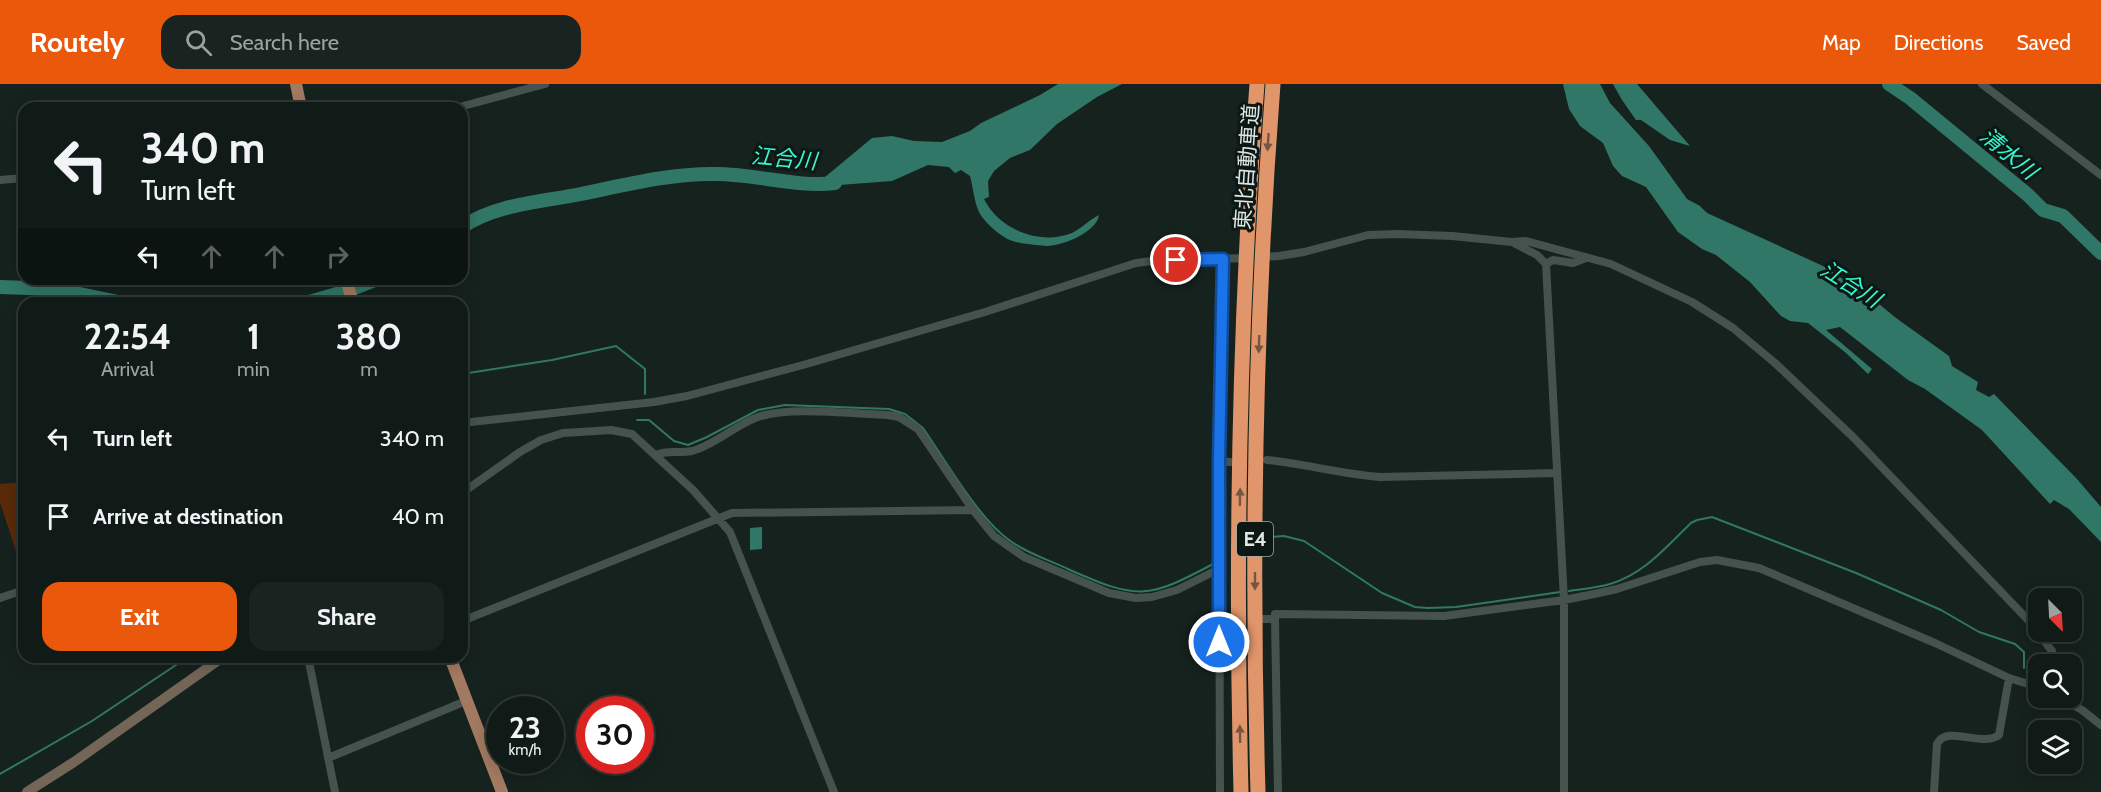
<!DOCTYPE html>
<meta charset="utf-8">
<style>
body{margin:0;font-family:Cabin,"Noto Sans JP",sans-serif;background:#19231f;color:#f1f3f6;height:100vh;display:flex;flex-direction:column;font-size:22px;white-space:nowrap}
*{box-sizing:border-box;margin:0}
p{font-size:20px;color:#9ca1a1}
.icon{flex:none;width:33px;height:33px;fill:none;stroke:currentColor;stroke-width:2;stroke-linecap:round;stroke-linejoin:round}
.map{position:relative;flex:1;overflow:hidden}
.sheet{position:absolute;left:18px;top:213px;width:450px;height:366px;display:flex;flex-direction:column;background:#101a16;border-radius:18px;box-shadow:0 3px 15px #0003,0 0 0 2px #303835}
.sheet>*{flex:none}
.guide{position:absolute;left:18px;top:18px;width:450px;height:183px;border-radius:18px;box-shadow:0 3px 15px #0003,0 0 0 2px #303835;background:#101a16;color:#f1f3f6;overflow:hidden}
.needle{width:39px;rotate:156deg}
.controls{position:absolute;left:2028px;top:504px;display:grid;gap:12px}
.controls a{display:grid;place-items:center;width:54px;height:54px;border-radius:12px;background:#101a16;box-shadow:0 3px 15px #0003,0 0 0 2px #303835;font-size:30px}
.speed{position:absolute;left:486px;top:612px;display:flex;gap:12px;font-size:30px;font-weight:700;text-align:center}
.speed>*{display:grid;place-content:center;width:78px;height:78px;border-radius:50%;background:#101a16;box-shadow:0 3px 15px #0003,0 0 0 2px #303835;line-height:1}
.speed small{font-size:15px;font-weight:400}
.speed .limit{border:9px solid #d22;background:#fff;color:#111}
.pin{position:absolute;display:grid;place-items:center;width:51px;height:51px;color:#fff;margin:-26px;border:3px solid #fff;border-radius:50%;box-shadow:0 2px 6px #0007}
.me{position:absolute;width:66px;margin:-33px;rotate:0deg;stroke-linejoin:round;filter:drop-shadow(0 0 4px #0008)}
.turn{display:flex;align-items:center;gap:21px;height:126px;padding:0 24px;font-size:27px}
.turn .icon{width:78px;height:78px;stroke-width:2.5}
.turn b{display:block;font-size:42px;line-height:51px}
.lanes{display:flex;align-items:center;height:57px;padding:0 24px;background:#0003;justify-content:center;gap:30px;direction:ltr}
.lanes .off{opacity:.35}
.eta{display:flex;justify-content:space-evenly;align-items:center;height:102px;text-align:center}
.eta b{font-size:36px;font-weight:700;line-height:42px}
.primary-button{display:flex;gap:12px;margin-top:auto;padding:12px 24px}
.primary-button a{flex:1;height:69px;border-radius:18px;background:#ea580c;color:#fff;font-size:24px;font-weight:700;line-height:69px;text-align:center}
.primary-button a+a{background:#19231f;color:#f1f3f6}
ul{padding:0;list-style:none}
li{display:flex;align-items:center;gap:18px;height:78px;padding:0 24px}
li div{flex:1}
li b{display:block;font-size:22px}
li em{font-style:normal}
header{display:flex;align-items:center;gap:36px;box-sizing:border-box;height:84px;padding:0 30px;background:#ea580c;color:#fff}
header strong{font-size:28px}
nav{display:flex;gap:33px;margin-inline-start:auto;font-size:21px}
.search{width:420px;height:54px;background:#19231f;display:flex;align-items:center;gap:15px;box-sizing:border-box;padding:0 21px;border-radius:18px;color:#9ca1a1;font-size:22px}
.map>svg:first-child{display:block}
.green{fill:#5a2a0b}
.water{fill:#317767}
.lines{fill:none;stroke-linecap:round;stroke-linejoin:round}
.stream{stroke:#317767;stroke-width:2}
.river{stroke:#317767;stroke-width:14}
.street{stroke:#45524e;stroke-width:8}
.secondary{stroke:#746657;stroke-width:10}
.primary{stroke:#a27a5f;stroke-width:12}
.highway{stroke:#e0956b;stroke-width:15}
.oneway{fill:#765640}
.route-casing{stroke:#114b97;stroke-width:15}
.route{stroke:#1a73e8;stroke-width:10}
.labels{text-anchor:middle;stroke-width:6;stroke-linejoin:round;paint-order:stroke}
.shield{fill:#0d1815;stroke:#a0a9a6;stroke-width:1.5}
.shield-label{font-size:20px;font-weight:bold;fill:#dfe7e4}
.street-label{font-size:21px;fill:#dfe7e4;stroke:#0d1815}
.water-label{font-size:22px;font-style:italic;fill:#36f9d2;stroke:#0d1815}
</style>
<header>
<strong>Routely</strong>
<div class="search"><svg class="icon" aria-label="search" viewBox="0 0 24 24"><circle cx="10" cy="10" r="6"/><path d="M15 15l6 6"/></svg>Search here</div>
<nav><a>Map</a><a>Directions</a><a>Saved</a></nav>
</header>
<div class="map">
<svg width="2101" height="708" viewBox="0 0 2101 708">
<rect width="100%" height="100%" fill="#16221e"/>
<path class="green" d="M 24,398 L 24,491 L 0,419 L 0,400 Z"/>
<path class="water" d="M 1058,0 L 1122,0 L 1097,13 L 1057,40 L 1030,66 L 1010,74 L 994,87 L 988,97 L 989,113 L 984,115 C 999,145 1039,162 1072,149 C 1082,144 1089,136 1099,131 C 1097,148 1062,162 1047,162 C 1036,161 1019,160 1010,156 C 1000,152 984,138 979,128 C 974,117 973,103 970,92 L 961,86 L 955,89 L 949,83 L 928,81 L 892,97 L 813,103 L 872,54 L 892,52 L 914,57 L 942,58 L 970,47 L 981,39 L 1040,11 Z
M 1563,0 L 1600,0 L 1610,19 L 1649,62 L 1687,115 L 1700,122 L 1707,129 L 1823,182 L 1873,215 L 1896,234 L 1949,272 L 1952,282 L 1978,298 L 1976,306 L 1989,313 L 1994,310 L 2077,395 L 2101,423 L 2101,458 L 2069,425 L 2054,416 L 2050,420 L 1982,346 L 1925,305 L 1908,296 L 1840,243 L 1826,246 L 1872,285 L 1868,290 L 1846,269 L 1808,239 L 1790,237 L 1781,232 L 1750,198 L 1716,171 L 1702,165 L 1678,148 L 1646,103 L 1622,92 L 1613,82 L 1603,59 L 1580,42 L 1569,25 Z
M 1613,0 L 1637,0 L 1690,62 L 1670,56 L 1641,36 L 1636,36 L 1622,16 Z
M 762,443 L 762,465 L 750,466 L 750,444 Z"/>
<g class="lines">
<path class="stream" d="M 462,290 L 552,276 L 616,262 L 645,285 L 645,310
M 637,336 L 649,336 L 674,357 L 688,361 L 707,353 L 758,326 L 785,321 L 889,325 L 905,330 L 923,344 C 945,376 978,434 1009,456 C 1027,470 1050,476 1070,486 C 1140,517 1149,514 1215,479
M 1270,453 L 1284,452 L 1304,457 L 1382,509 L 1415,523 L 1428,524 L 1456,523 L 1560,508
M 1569,507 C 1582,505 1596,504 1610,500 C 1644,490 1666,463 1691,439 L 1697,436 L 1712,433 L 1856,489 L 1941,526 L 1979,548 L 2015,560 L 2024,568 L 2024,584
M 0,690 L 92,637 L 188,573"/>
<path class="river" d="M 1889,0 L 1910,14 L 2028,111 L 2043,126 L 2063,132 L 2101,169
M 462,143 C 496,120 541,118 581,110 C 625,101 671,89 717,90 C 754,90 800,104 835,99
M 0,203 L 56,205 L 123,219
M 306,219 L 347,207 L 377,195"/>
<path class="street" d="M 1982,0 L 2101,91
M 456,24 L 545,0
M 0,96 L 24,94
M 1514,159 L 1537,171 L 1546,180 L 1553,176 L 1573,179 L 1586,174
M 1259,173 L 1279,172 L 1304,168 L 1368,151 L 1397,150 L 1452,152 L 1512,158 L 1526,157 L 1611,180 L 1692,218 L 1733,244 L 1775,279 L 1854,354 L 2029,537 L 2052,567 L 2054,580
M 1546,180 L 1564,516 L 1564,708
M 462,339 L 654,318 L 687,312 L 803,281 L 985,228 L 1136,179 L 1152,177 L 1247,174
M 655,371 C 670,365 679,370 692,367 C 715,361 735,341 758,333 C 788,322 854,330 888,331 L 899,333 L 918,345 L 973,426 L 994,452 L 1024,473 L 1109,509 L 1136,514 L 1152,513 L 1177,506 L 1219,485
M 1267,376 C 1305,380 1342,390 1380,393 L 1557,389
M 1219,377 L 1230,378
M 462,409 L 520,368 L 541,356 L 563,349 L 611,346 L 632,350 L 693,406 L 730,448 L 834,708
M 0,514 L 24,506
M 1263,535 L 1275,535 L 1275,530 L 1444,532 L 1564,516 L 1594,510 L 1617,505 L 1700,478 L 1717,476 L 1759,484 L 1935,559 L 2009,594 L 2038,603
M 1275,535 L 1278,708
M 462,537 L 732,429 L 973,426
M 308,573 L 335,708
M 2061,614 L 2082,626 L 2101,641
M 328,674 L 466,617
M 1220,708 L 1219,377 L 1223,175
M 1934,708 L 1937,660 C 1947,640 1982,664 1999,651 L 2009,594"/>
<path class="secondary" d="M 27,708 L 74,678 L 223,573"/>
<path class="primary" d="M 296,0 L 301,24
M 346,195 L 353,219
M 450,573 L 502,708"/>
<path class="highway" d="M 1241,708 C 1235,472 1239,235 1257,0
M 1258,708 C 1251,472 1255,235 1273,0"/>
</g>
<defs><path id="oneway-solid" d="M-6-.8H1V-3.2L6.5 0L1 3.2V.8H-6Z" transform="scale(1.5)"/></defs>
<g class="oneway">
<use href="#oneway-solid" transform="translate(1268 58) rotate(94)"/>
<use href="#oneway-solid" transform="translate(1259 260) rotate(92)"/>
<use href="#oneway-solid" transform="translate(1240 413) rotate(-89)"/>
<use href="#oneway-solid" transform="translate(1255 497) rotate(90)"/>
<use href="#oneway-solid" transform="translate(1240 650) rotate(-91)"/>
</g>
<g class="lines">
<g class="route-casing">
<path id="route" d="M 1176,176 L 1223,175 L 1219,377 L 1219,558"/>
</g>
<use href="#route" class="route"/>
</g>
<g class="labels">
<rect class="shield" x="1237" y="438" width="36" height="34" rx="4.5"/>
<g class="shield-label">
<text x="1255" y="462">E4</text>
</g>
<g class="street-label">
<text transform="translate(1247 83) rotate(-86)" y="7">東北自動車道</text>
</g>
<g class="water-label">
<text transform="translate(2009 69) rotate(40)" y="8">清水川</text>
<text transform="translate(784 74) rotate(5)" y="8">江合川</text>
<text transform="translate(1851 200) rotate(32)" y="8">江合川</text>
</g>
</g>
</svg>
<div class="controls">
<a><svg class="needle" viewBox="-14 -14 28 28"><path d="M0-13l5 13h-10z" fill="#e53935"/><path d="M0 13l5-13h-10z" fill="#9ca1a1"/></svg></a>
<a><svg class="icon" aria-label="search" viewBox="0 0 24 24"><circle cx="10" cy="10" r="6"/><path d="M15 15l6 6"/></svg></a>
<a><svg class="icon" aria-label="layers" viewBox="0 0 24 24"><path d="M12 4l9 5-9 5-9-5zM3 14l9 5 9-5"/></svg></a>
</div>
<div class="speed"><div>23<small>km/h</small></div><div class="limit">30</div></div>
<div class="pin" style="left:1176px;top:176px;background:#d93025"><svg class="icon" aria-label="arrive" viewBox="0 0 24 24"><path d="M6 21V4h12l-3 4 3 4H6"/></svg></div>
<svg class="me" style="left:1219px;top:558px" viewBox="-20 -20 40 40"><circle r="17" fill="#1a73e8" stroke="#fff" stroke-width="3"/><path d="M0-11L8 9 0 5-8 9z" fill="#fff"/></svg>
<div class="guide">
<div class="turn"><svg class="icon" aria-label="left" viewBox="0 0 24 24"><path d="M17 20v-9H6M10 6l-5 5 5 5"/></svg><div><b>340 m</b>Turn left</div></div>
<div class="lanes"><svg class="icon" aria-label="left" viewBox="0 0 24 24"><path d="M17 20v-9H6M10 6l-5 5 5 5"/></svg><svg class="icon off" aria-label="ahead" viewBox="0 0 24 24"><path d="M12 20V5M6 11l6-6 6 6"/></svg><svg class="icon off" aria-label="ahead" viewBox="0 0 24 24"><path d="M12 20V5M6 11l6-6 6 6"/></svg><svg class="icon off" aria-label="right" viewBox="0 0 24 24"><path d="M7 20v-9h11M14 6l5 5-5 5"/></svg></div>
</div>
<section class="sheet">
<div class="eta">
<div><b>22:54</b><p>Arrival</p></div>
<div><b>1</b><p>min</p></div>
<div><b>380</b><p>m</p></div>
</div>
<ul>
<li><svg class="icon" aria-label="left" viewBox="0 0 24 24"><path d="M17 20v-9H6M10 6l-5 5 5 5"/></svg><div><b>Turn left</b></div><em>340 m</em></li>
<li><svg class="icon" aria-label="arrive" viewBox="0 0 24 24"><path d="M6 21V4h12l-3 4 3 4H6"/></svg><div><b>Arrive at destination</b></div><em>40 m</em></li>
</ul>
<div class="primary-button"><a>Exit</a><a>Share</a></div>
</section>
</div>
